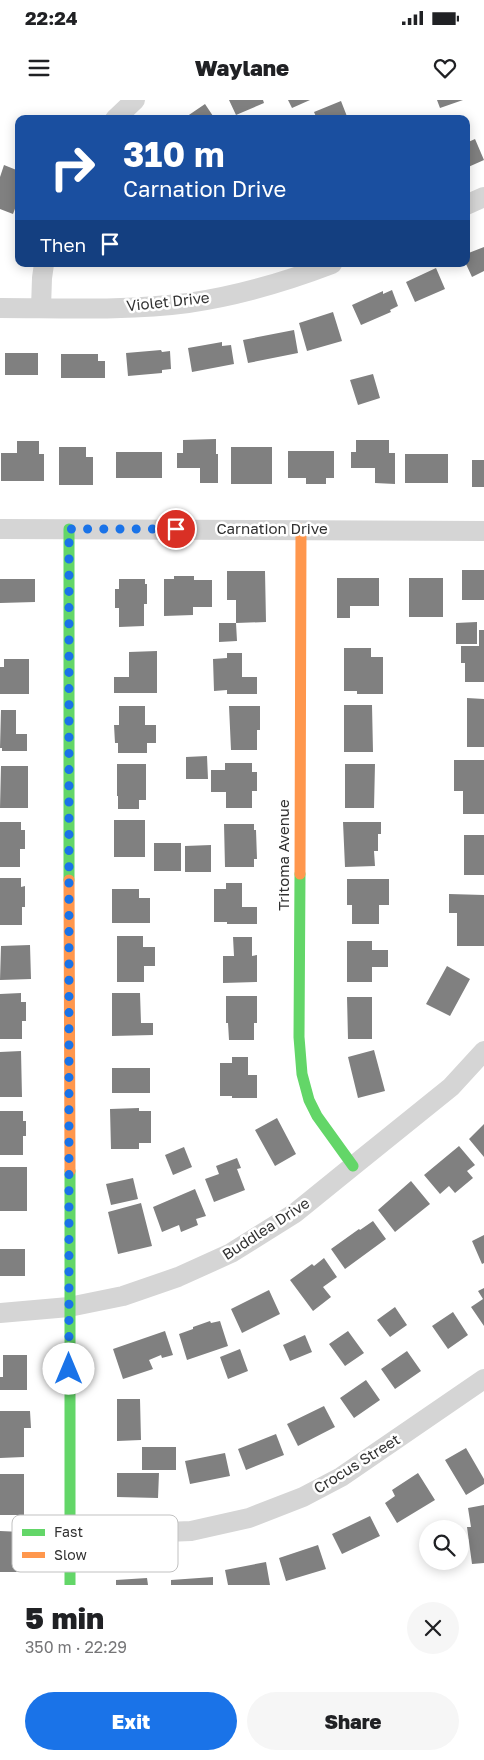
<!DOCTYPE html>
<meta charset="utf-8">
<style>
body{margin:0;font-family:"Golos Text",sans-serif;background:#f6f6f6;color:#202124;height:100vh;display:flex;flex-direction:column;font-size:19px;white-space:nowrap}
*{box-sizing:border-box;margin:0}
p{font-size:16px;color:#757577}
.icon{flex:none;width:28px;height:28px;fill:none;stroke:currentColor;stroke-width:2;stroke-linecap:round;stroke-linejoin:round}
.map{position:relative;height:1485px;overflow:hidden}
.drawer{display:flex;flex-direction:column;background:#fff;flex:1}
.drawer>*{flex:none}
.guide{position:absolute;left:15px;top:15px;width:455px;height:152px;border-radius:10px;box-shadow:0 2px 12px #0003;background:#1a4fa0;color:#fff;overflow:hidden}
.buttons{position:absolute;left:419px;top:1420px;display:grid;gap:10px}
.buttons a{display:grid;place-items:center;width:50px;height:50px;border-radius:50%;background:#fff;box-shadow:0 2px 12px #0003;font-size:25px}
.pin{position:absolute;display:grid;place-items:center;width:42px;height:42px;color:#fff;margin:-21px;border:2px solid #fff;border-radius:50%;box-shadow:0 1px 5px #0007}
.me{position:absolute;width:55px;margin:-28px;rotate:0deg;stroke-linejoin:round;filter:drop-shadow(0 0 4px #0008)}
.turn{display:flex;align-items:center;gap:18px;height:105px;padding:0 25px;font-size:22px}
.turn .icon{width:65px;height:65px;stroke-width:2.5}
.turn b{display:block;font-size:35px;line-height:42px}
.then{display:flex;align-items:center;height:48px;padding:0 25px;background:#0003;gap:10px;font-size:19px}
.round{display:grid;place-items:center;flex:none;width:52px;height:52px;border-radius:26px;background:#f6f6f6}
.headline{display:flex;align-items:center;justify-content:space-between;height:85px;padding:0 25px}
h1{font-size:30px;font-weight:800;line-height:38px}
.button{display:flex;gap:10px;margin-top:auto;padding:10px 25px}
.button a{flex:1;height:58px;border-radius:30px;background:#1a73e8;color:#fff;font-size:20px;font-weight:800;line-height:58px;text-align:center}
.button a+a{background:#f6f6f6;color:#202124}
.status{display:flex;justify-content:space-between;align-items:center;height:35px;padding:0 25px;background:#fff;direction:ltr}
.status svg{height:14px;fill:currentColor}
header{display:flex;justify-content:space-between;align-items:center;height:65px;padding:0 25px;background:#fff;font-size:22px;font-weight:800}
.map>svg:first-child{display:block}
.building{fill:#808080}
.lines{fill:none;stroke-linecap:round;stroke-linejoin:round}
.street{stroke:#d5d5d5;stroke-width:20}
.fast{stroke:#63d668;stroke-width:11}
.slow{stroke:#ff974d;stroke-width:11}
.route{stroke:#1a73e8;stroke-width:9;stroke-dasharray:0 16.2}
.labels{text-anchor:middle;stroke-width:5;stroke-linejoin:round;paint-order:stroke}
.street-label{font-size:15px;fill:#313131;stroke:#fff}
.key{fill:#fff;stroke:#c1c1c1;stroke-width:1}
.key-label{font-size:14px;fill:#313131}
</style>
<div class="status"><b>22:24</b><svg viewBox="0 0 49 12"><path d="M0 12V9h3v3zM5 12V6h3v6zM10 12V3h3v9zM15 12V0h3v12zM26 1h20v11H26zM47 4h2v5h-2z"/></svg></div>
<header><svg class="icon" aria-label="menu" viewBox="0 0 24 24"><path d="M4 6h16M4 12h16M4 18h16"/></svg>Waylane<svg class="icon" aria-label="heart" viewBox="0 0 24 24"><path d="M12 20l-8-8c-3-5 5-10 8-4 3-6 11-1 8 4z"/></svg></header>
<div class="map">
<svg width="484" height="1485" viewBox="0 0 484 1485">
<rect width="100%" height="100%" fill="#fff"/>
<path class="building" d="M 229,0 L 263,0 L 264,3 L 236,15 Z
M 288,0 L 310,0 L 292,8 Z
M 437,0 L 463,0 L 440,8 Z
M 341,1 L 348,19 L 317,19 L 314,12 Z
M 205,4 L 215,19 L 183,19 Z
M 475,39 L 484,60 L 466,68 L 466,43 Z
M 4,65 L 19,71 L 19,98 L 13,114 L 0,109 L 0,77 Z
M 484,147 L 484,171 L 472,177 L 466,164 L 466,154 Z
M 436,168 L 445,189 L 415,202 L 406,182 Z
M 392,190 L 398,206 L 390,210 L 391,212 L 361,225 L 352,205 L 383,191 L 383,194 Z
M 333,212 L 342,241 L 307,251 L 299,223 Z
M 294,230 L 298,253 L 248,263 L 243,240 Z
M 222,242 L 222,246 L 231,245 L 234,264 L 192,272 L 188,248 Z
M 161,250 L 162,252 L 170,251 L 171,269 L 162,270 L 162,273 L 128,276 L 126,253 Z
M 5,253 L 38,253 L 38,275 L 5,275 Z
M 61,254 L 98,254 L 98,261 L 105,261 L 105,278 L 61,278 Z
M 373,274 L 380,298 L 358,305 L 350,280 Z
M 216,339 L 216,354 L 218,354 L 218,383 L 200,383 L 200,368 L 177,368 L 177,353 L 183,353 L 183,340 Z
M 356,340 L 389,340 L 389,353 L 395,353 L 395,384 L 375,383 L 375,368 L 351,368 L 351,352 L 356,352 Z
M 17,341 L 39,341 L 39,354 L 44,354 L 44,381 L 1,381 L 1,353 L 17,353 Z
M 59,347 L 86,347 L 86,357 L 93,357 L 93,385 L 59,385 Z
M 231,347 L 272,347 L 272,384 L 231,384 Z
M 288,351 L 334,351 L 334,378 L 326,378 L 326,384 L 306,384 L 306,378 L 288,378 Z
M 116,352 L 162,352 L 162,378 L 116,378 Z
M 405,354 L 448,354 L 448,383 L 405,383 Z
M 472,360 L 484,360 L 484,387 L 472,387 Z
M 462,470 L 484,470 L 484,500 L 462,500 Z
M 227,471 L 265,471 L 266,522 L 236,523 L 236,500 L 227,500 Z
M 174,476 L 194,476 L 194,480 L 212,480 L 212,507 L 193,507 L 193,515 L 164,516 L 164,479 L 174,479 Z
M 337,478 L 379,478 L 379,506 L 350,506 L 350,518 L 337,518 Z
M 409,478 L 443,478 L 443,517 L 409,517 Z
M 0,479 L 35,479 L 35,502 L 0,503 Z
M 119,479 L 145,479 L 145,484 L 147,484 L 147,504 L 144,504 L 144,526 L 119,527 L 119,508 L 115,508 L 115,489 L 119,489 Z
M 477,522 L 477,544 L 456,544 L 456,523 Z
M 219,523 L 236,523 L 237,541 L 219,542 Z
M 479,530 L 484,530 L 484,582 L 465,582 L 465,563 L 461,563 L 461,546 L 479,546 Z
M 344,548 L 371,548 L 371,557 L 383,557 L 383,594 L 357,594 L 357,591 L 344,591 Z
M 157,551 L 157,593 L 114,593 L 114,577 L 129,577 L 129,552 Z
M 227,553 L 242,553 L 242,577 L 257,577 L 257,594 L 227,594 L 227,590 L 214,591 L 213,559 L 227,558 Z
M 4,559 L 29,559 L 29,594 L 0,594 L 0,567 L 4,567 Z
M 467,598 L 484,599 L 484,647 L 467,647 Z
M 344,605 L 372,605 L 373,652 L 344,652 Z
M 119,606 L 145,606 L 145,625 L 156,625 L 156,643 L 147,643 L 147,653 L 118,653 L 118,643 L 115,643 L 114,625 L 119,625 Z
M 229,606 L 260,606 L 260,630 L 257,630 L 257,650 L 231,650 Z
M 1,610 L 16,610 L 16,634 L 27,634 L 27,651 L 2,651 L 2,648 L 0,648 Z
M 207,656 L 208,679 L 186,679 L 186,657 Z
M 454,660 L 484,660 L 484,714 L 463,714 L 463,691 L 454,691 Z
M 225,663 L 252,663 L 252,672 L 257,672 L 257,691 L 252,691 L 252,708 L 226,708 L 226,692 L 211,692 L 211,670 L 225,670 Z
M 117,664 L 146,664 L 146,700 L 139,700 L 139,709 L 118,709 L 118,696 L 117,696 Z
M 345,664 L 375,664 L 374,708 L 345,708 Z
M 1,666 L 28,666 L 28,708 L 0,708 Z
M 114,720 L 145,720 L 145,757 L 114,757 Z
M 0,722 L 21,722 L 21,730 L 25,730 L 25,749 L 20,749 L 20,767 L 0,767 Z
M 343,722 L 381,722 L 381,734 L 378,734 L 378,751 L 374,751 L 375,766 L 345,767 Z
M 224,724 L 254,724 L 254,730 L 256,730 L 257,759 L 254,759 L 254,767 L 225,767 Z
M 464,735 L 484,735 L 484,775 L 464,775 Z
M 154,743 L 181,743 L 181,771 L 154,771 Z
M 211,745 L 211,772 L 185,772 L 185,746 Z
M 0,778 L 21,778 L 21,787 L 25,786 L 25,807 L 22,807 L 22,825 L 0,825 Z
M 347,779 L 389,779 L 389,805 L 379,805 L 379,824 L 352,824 L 352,805 L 347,805 Z
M 226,783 L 242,783 L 242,807 L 257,807 L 257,824 L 227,824 L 227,822 L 214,822 L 214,789 L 226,789 Z
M 112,789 L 139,789 L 139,798 L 150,798 L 150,823 L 112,823 Z
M 449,794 L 484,795 L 484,846 L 457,846 L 457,813 L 449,813 Z
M 117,836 L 143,836 L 143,847 L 155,847 L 155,866 L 144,866 L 144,882 L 117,882 Z
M 233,837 L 252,837 L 252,856 L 257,855 L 257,882 L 223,883 L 223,856 L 234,856 Z
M 347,841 L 372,841 L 372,850 L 388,850 L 388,867 L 372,867 L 372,882 L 347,882 Z
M 30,845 L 31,879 L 0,880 L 1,846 Z
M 447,866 L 470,879 L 450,916 L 426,904 Z
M 21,893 L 21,902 L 26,902 L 26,921 L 22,921 L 22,939 L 0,939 L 0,894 Z
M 112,893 L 140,893 L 141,923 L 153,923 L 153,935 L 112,936 Z
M 226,896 L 257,896 L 257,923 L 254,923 L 254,940 L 229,940 L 228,923 L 226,923 Z
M 347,897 L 372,897 L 372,939 L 348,939 Z
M 374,950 L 385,991 L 358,998 L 348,957 Z
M 21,951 L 22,997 L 0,997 L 0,952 Z
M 232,957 L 248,957 L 248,975 L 257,975 L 257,998 L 232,998 L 232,996 L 220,996 L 220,963 L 232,963 Z
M 112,968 L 150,968 L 150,993 L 112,993 Z
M 139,1008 L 139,1011 L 151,1011 L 151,1043 L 139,1043 L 139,1049 L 111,1049 L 110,1009 Z
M 0,1011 L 23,1011 L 23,1021 L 26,1021 L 26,1036 L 23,1036 L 23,1055 L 0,1055 Z
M 277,1018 L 296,1054 L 275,1066 L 255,1030 Z
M 484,1024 L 484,1057 L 469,1039 Z
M 459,1046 L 475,1065 L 467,1071 L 473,1078 L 455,1093 L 449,1086 L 440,1094 L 424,1075 Z
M 184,1047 L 192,1067 L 173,1075 L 165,1055 Z
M 237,1058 L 241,1068 L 237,1069 L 245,1090 L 214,1102 L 205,1079 L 219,1074 L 216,1066 Z
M 0,1067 L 27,1067 L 27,1111 L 0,1111 Z
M 133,1078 L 138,1099 L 111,1105 L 106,1084 Z
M 411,1081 L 430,1104 L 395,1132 L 378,1110 Z
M 195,1089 L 206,1116 L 196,1119 L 198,1125 L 181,1132 L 179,1125 L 162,1132 L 153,1107 Z
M 141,1103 L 152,1146 L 118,1154 L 108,1112 Z
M 373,1121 L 386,1139 L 345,1169 L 331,1149 L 359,1129 L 360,1130 Z
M 484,1135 L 484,1163 L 482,1164 L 472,1141 Z
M 0,1149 L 25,1149 L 25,1176 L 0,1176 Z
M 324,1158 L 337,1177 L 323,1187 L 331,1197 L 313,1211 L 290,1180 L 312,1164 L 314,1166 Z
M 484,1188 L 484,1226 L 471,1207 L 483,1199 L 478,1191 Z
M 269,1190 L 280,1214 L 242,1233 L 231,1209 Z
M 395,1207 L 407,1225 L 390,1237 L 377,1220 Z
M 453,1212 L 468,1235 L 448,1249 L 432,1226 Z
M 210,1221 L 211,1223 L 220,1221 L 228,1246 L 187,1260 L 179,1234 L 193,1229 L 193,1227 Z
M 165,1231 L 173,1255 L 162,1258 L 161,1255 L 149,1260 L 153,1269 L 123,1279 L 113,1249 Z
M 348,1231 L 364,1253 L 345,1266 L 329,1244 Z
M 305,1235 L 312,1252 L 290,1261 L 283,1245 Z
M 240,1249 L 248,1271 L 228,1279 L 220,1257 Z
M 407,1251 L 421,1271 L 395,1289 L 381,1269 Z
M 3,1255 L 27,1255 L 27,1290 L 0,1290 L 0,1277 L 3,1277 Z
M 366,1280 L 380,1300 L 354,1318 L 340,1298 Z
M 117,1299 L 140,1299 L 141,1340 L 117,1341 Z
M 324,1306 L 335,1327 L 298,1346 L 287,1324 Z
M 0,1311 L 30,1311 L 31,1328 L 24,1328 L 24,1357 L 0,1358 Z
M 276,1334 L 284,1355 L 246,1370 L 238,1349 Z
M 142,1347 L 176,1347 L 176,1370 L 142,1370 Z
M 466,1348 L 484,1379 L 484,1384 L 466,1395 L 445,1360 Z
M 225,1353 L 230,1376 L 190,1384 L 185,1361 Z
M 117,1373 L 159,1373 L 158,1398 L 117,1397 Z
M 418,1373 L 435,1400 L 397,1423 L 385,1403 L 395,1396 L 392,1390 Z
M 0,1374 L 24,1374 L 24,1415 L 0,1415 Z
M 484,1405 L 484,1463 L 472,1464 L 467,1427 L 471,1427 L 468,1408 Z
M 370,1416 L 380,1436 L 342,1454 L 332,1434 Z
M 0,1431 L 22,1432 L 22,1472 L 0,1472 Z
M 318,1445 L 326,1469 L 286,1481 L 279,1458 Z
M 266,1462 L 270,1485 L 228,1485 L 225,1470 Z
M 213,1477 L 213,1485 L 171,1485 L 171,1480 Z
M 147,1478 L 148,1485 L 116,1485 L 116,1480 Z"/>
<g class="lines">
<path class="street" d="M 115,19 L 135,0
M 466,105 L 484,97
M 0,208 C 62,208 126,211 188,203 C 237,196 285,182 332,164
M 41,208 L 42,178 L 44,164
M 0,429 L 484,431
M 0,1213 L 69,1207 L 123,1196 L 178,1177 L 231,1153 L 295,1113 L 353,1066 L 451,987 L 484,951
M 69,1433 L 140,1433 L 191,1431 L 249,1418 L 303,1397 L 341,1377 L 484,1279"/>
<path class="fast" d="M 69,429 L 69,780
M 300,774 L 299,937 L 302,974 L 309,1000 L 317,1016 L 353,1066
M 70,1071 L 70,1485"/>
<path class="slow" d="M 300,774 L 301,429
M 69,780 L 70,1071"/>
</g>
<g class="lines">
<path class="route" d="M 69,1269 L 69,429 L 176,429"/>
</g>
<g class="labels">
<g class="street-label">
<text transform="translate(168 202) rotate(-6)" y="5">Violet Drive</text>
<text x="272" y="434">Carnation Drive</text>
<text transform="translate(284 755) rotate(-90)" y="5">Tritoma Avenue</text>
<text transform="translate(266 1129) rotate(-33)" y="5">Buddlea Drive</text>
<text transform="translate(357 1364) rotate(-32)" y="5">Crocus Street</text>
</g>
</g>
<rect x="12" y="1415" width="166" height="57" rx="8" class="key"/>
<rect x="22" y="1429" width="23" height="7" fill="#63d668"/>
<rect x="22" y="1452" width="23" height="6" fill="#ff974d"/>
<g class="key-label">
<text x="54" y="1437">Fast</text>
<text x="54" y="1460">Slow</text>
</g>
</svg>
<div class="buttons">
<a><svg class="icon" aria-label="search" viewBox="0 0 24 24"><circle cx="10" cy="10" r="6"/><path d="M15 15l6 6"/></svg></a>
</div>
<div class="pin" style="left:176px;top:429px;background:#d93025"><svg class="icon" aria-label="arrive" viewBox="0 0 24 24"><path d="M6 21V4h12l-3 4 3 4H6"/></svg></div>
<svg class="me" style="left:69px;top:1269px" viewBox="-20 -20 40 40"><circle r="19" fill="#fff"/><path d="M0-13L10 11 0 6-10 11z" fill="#1a73e8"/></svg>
<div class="guide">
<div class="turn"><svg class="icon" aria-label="right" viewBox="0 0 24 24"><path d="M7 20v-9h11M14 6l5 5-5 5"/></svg><div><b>310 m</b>Carnation Drive</div></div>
<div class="then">Then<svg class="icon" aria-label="arrive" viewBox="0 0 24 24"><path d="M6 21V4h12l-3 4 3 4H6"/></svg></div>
</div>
</div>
<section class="drawer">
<div class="headline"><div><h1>5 min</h1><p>350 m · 22:29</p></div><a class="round"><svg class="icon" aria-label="close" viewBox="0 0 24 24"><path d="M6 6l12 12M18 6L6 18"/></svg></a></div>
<div class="button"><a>Exit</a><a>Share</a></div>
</section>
